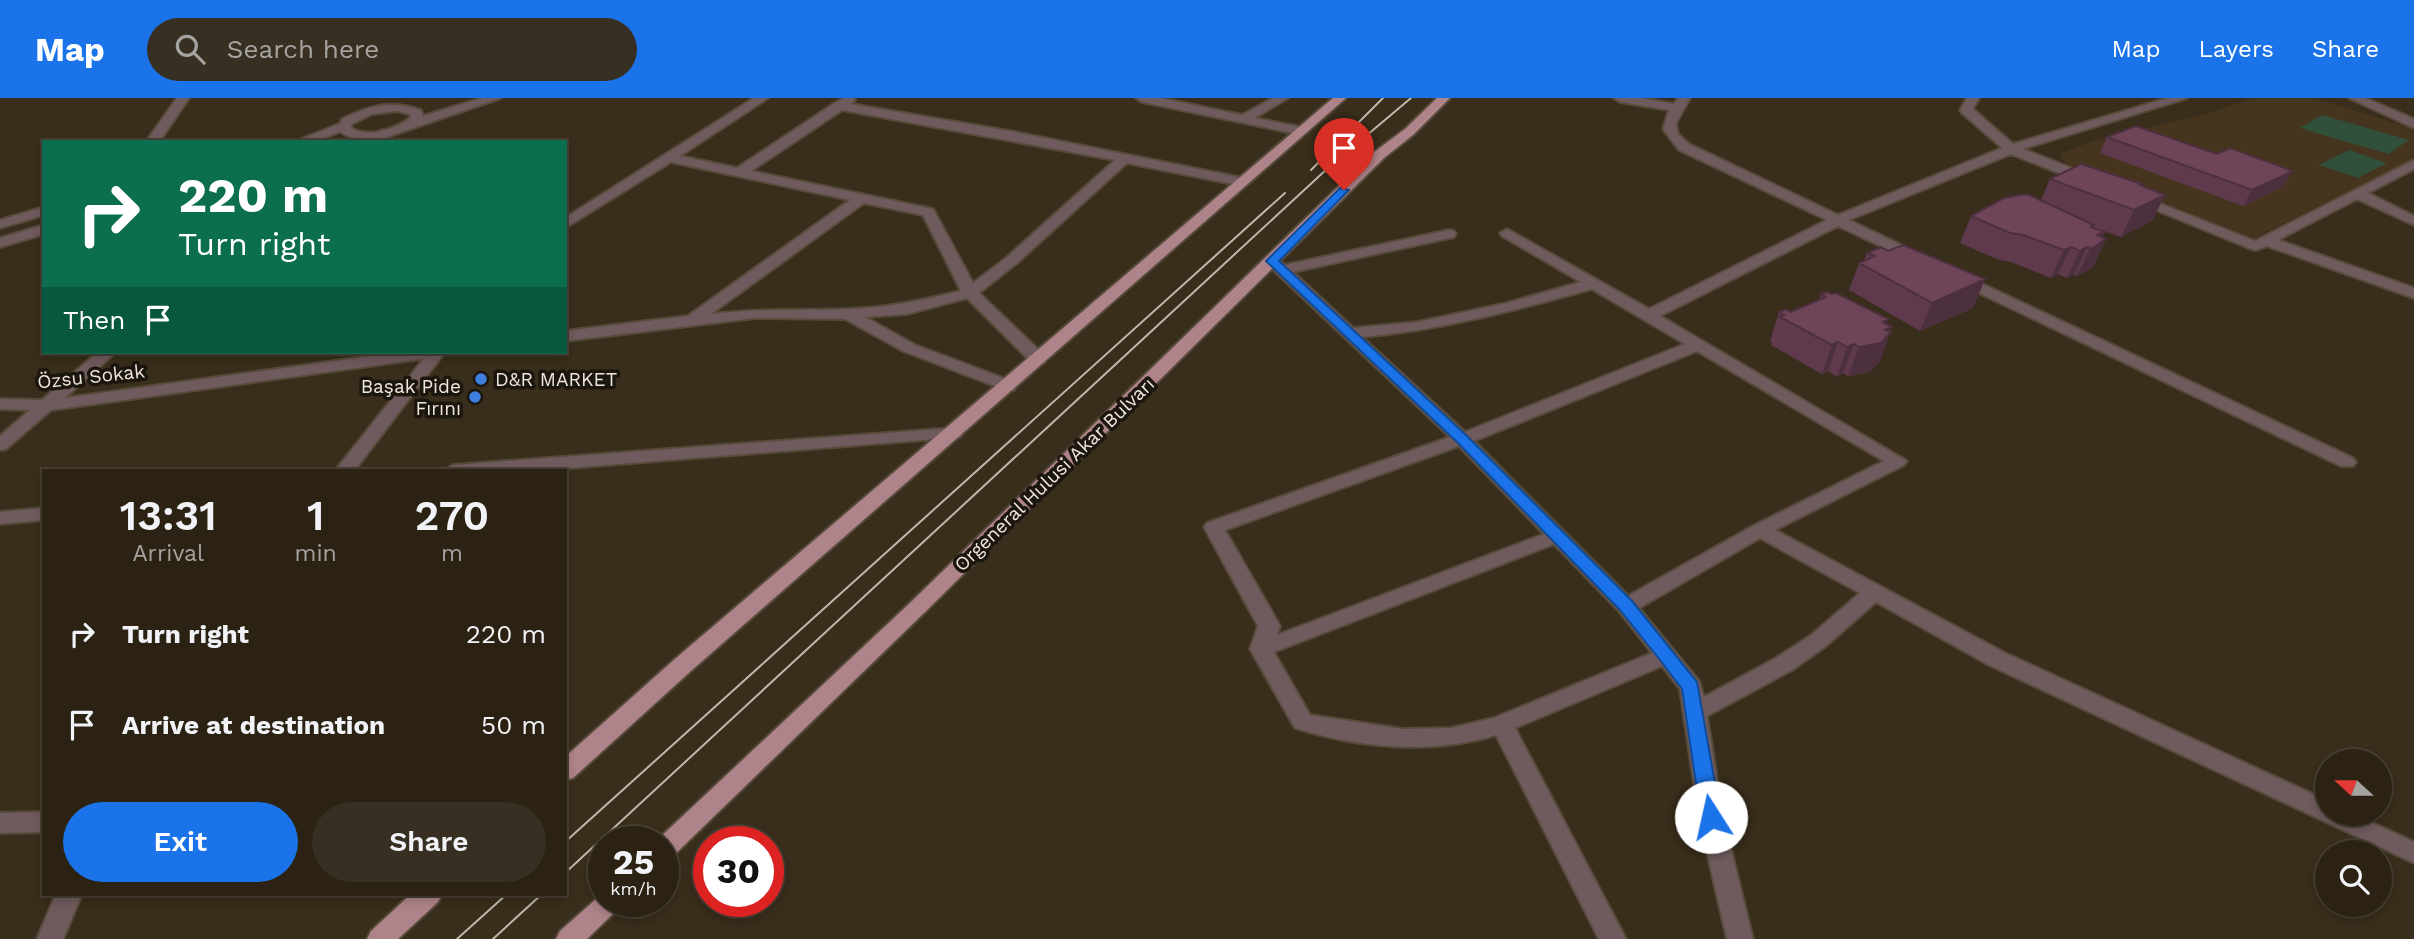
<!DOCTYPE html>
<meta charset="utf-8">
<style>
body{margin:0;font-family:"Work Sans",sans-serif;background:#372f22;color:#f1f3f6;height:100vh;display:flex;flex-direction:column;font-size:26px;white-space:nowrap}
*{box-sizing:border-box;margin:0}
p{font-size:23px;color:#a6a4a0}
.icon{flex:none;width:38px;height:38px;fill:none;stroke:currentColor;stroke-width:2;stroke-linecap:round;stroke-linejoin:round}
.map{position:relative;flex:1;overflow:hidden}
.sheet{position:absolute;left:42px;top:371px;width:525px;height:427px;display:flex;flex-direction:column;background:#2b2214;border-radius:0px;box-shadow:0 4px 10px #0003,0 0 0 2px #473f34}
.sheet>*{flex:none}
.guide{position:absolute;left:42px;top:42px;width:525px;height:214px;border-radius:0px;box-shadow:0 4px 10px #0003,0 0 0 2px #473f34;background:#0b6e4f;color:#fff;overflow:hidden}
.needle{width:46px;rotate:291deg}
.controls{position:absolute;left:2315px;top:651px;display:grid;gap:14px}
.controls a{display:grid;place-items:center;width:77px;height:77px;border-radius:50%;background:#2b2214;box-shadow:0 4px 10px #0003,0 0 0 2px #473f34;font-size:35px}
.speed{position:absolute;left:588px;top:728px;display:flex;gap:14px;font-size:35px;font-weight:700;text-align:center}
.speed>*{display:grid;place-content:center;width:91px;height:91px;border-radius:50%;background:#2b2214;box-shadow:0 4px 10px #0003,0 0 0 2px #473f34;line-height:1}
.speed small{font-size:18px;font-weight:400}
.speed .limit{border:10px solid #d22;background:#fff;color:#111}
.pin{position:absolute;display:grid;place-items:center;width:60px;height:60px;color:#fff;margin:-72px -30px;border-radius:50% 50% 50% 0;rotate:-45deg;box-shadow:0 0 7px #0007}
.pin .icon{rotate:45deg}
.me{position:absolute;width:77px;margin:-38px;rotate:350deg;stroke-linejoin:round;filter:drop-shadow(0 0 5px #0008)}
.turn{display:flex;align-items:center;gap:24px;height:147px;padding:0 21px;font-size:32px}
.turn .icon{width:91px;height:91px;stroke-width:2.5}
.turn b{display:block;font-size:49px;line-height:60px}
.then{display:flex;align-items:center;height:66px;padding:0 21px;background:#0003;gap:14px;font-size:26px}
.eta{display:flex;justify-content:space-evenly;align-items:center;height:119px;text-align:center}
.eta b{font-size:42px;font-weight:600;line-height:49px}
.cta{display:flex;gap:14px;margin-top:auto;padding:14px 21px}
.cta a{flex:1;height:80px;border-radius:42px;background:#1a73e8;color:#fff;font-size:28px;font-weight:600;line-height:80px;text-align:center}
.cta a+a{background:#372f22;color:#f1f3f6}
ul{padding:0;list-style:none}
li{display:flex;align-items:center;gap:21px;height:91px;padding:0 21px}
li div{flex:1}
li b{display:block;font-size:26px}
li em{font-style:normal}
header{display:flex;align-items:center;gap:42px;box-sizing:border-box;height:98px;padding:0 35px;background:#1a73e8;color:#fff}
header strong{font-size:33px}
nav{display:flex;gap:38px;margin-inline-start:auto;font-size:24px}
.search{width:490px;height:63px;background:#372f22;display:flex;align-items:center;gap:18px;box-sizing:border-box;padding:0 24px;border-radius:38px;color:#a6a4a0;font-size:26px}
.map>svg:first-child{display:block}
.built{fill:#45351e}
.green{fill:#31503c}
.lines{fill:none;stroke-linecap:round;stroke-linejoin:round}
.minor-casing{stroke:#564b3a;stroke-width:4}
.tertiary-casing{stroke:#564b3a;stroke-width:4}
.primary-casing{stroke:#564b3a;stroke-width:4}
.minor{fill:#6f5a5d;fill-rule:evenodd}
.tertiary{fill:#6f5a5d;fill-rule:evenodd}
.primary{fill:#ae838a;fill-rule:evenodd}
.tram{stroke:#c0b7aa;stroke-width:2}
.wall{fill:#5f3a4c}
.shaded-wall{fill:#4d303e}
.building{fill:#6e4458;stroke:#4d303e;stroke-width:2}
.route{fill:#1a73e8;stroke:#114b97;stroke-width:2}
.shop-dot{fill:#3f7fe0;stroke:#1b160e;stroke-width:2.5}
.labels{text-anchor:middle;stroke-width:7;stroke-linejoin:round;paint-order:stroke}
.street-label{font-size:19px;fill:#efe7dc;stroke:#1b160e}
.poi-label{font-size:19px;fill:#efe7dc;stroke:#1b160e;text-anchor:start}
</style>
<header>
<strong>Map</strong>
<div class="search"><svg class="icon" aria-label="search" viewBox="0 0 24 24"><circle cx="10" cy="10" r="6"/><path d="M15 15l6 6"/></svg>Search here</div>
<nav><a>Map</a><a>Layers</a><a>Share</a></nav>
</header>
<div class="map">
<svg width="2414" height="841" viewBox="0 0 2414 841">
<rect width="100%" height="100%" fill="#392d1b"/>
<path class="built" d="M 2253,0 L 2315,0 L 2414,31 L 2414,61 L 2254,140 L 2066,66 L 2059,56 L 2096,42 L 2206,16 Z"/>
<path class="green" d="M 2322,17 L 2409,42 L 2388,56 L 2300,30 Z
M 2349,52 L 2387,65 L 2358,80 L 2319,67 Z"/>
<g class="lines">
<g class="minor-casing">
<path id="minor" d="M 177,0 L 189,0 L 159,44 L 146,44 Z
M 754,0 L 768,0 L 680,58 L 737,70 L 835,5 L 844,0 L 854,0 L 855,2 L 851,6 L 1015,34 L 1243,80 L 1250,84 L 1243,88 L 1127,65 L 1016,166 L 979,195 L 1044,257 L 1046,261 L 1044,265 L 1032,265 L 967,200 L 907,216 L 865,219 L 915,247 L 1014,284 L 1016,288 L 1014,292 L 1008,293 L 903,253 L 845,221 L 755,220 L 565,243 L 565,233 L 688,218 L 850,102 L 671,64 L 565,130 L 565,120 ZM 842,12 L 1115,62 L 1006,160 L 973,185 L 933,111 L 751,73 ZM 864,105 L 923,117 L 961,193 C 923,202 887,210 848,211 C 801,213 758,210 711,216 Z
M 1136,0 L 1160,0 L 1242,17 L 1273,0 L 1288,0 L 1255,20 L 1306,30 L 1308,33 L 1302,37 L 1142,4 Z
M 1614,0 L 1641,0 L 1674,6 L 1678,0 L 1690,0 L 1676,25 L 1678,36 L 1689,46 L 1838,117 L 2002,50 L 1962,15 L 1960,12 L 1967,0 L 1979,0 L 1973,11 L 2013,46 L 2168,0 L 2187,0 L 2023,51 L 2094,79 L 2094,85 L 2084,85 L 2011,56 L 1849,122 L 1924,158 L 1926,161 L 1924,164 L 1914,164 L 1838,128 L 1660,218 L 1907,363 L 1904,367 L 1775,432 L 2005,555 L 2328,703 L 2328,716 L 2353,716 L 2414,744 L 2414,765 L 1989,567 L 1876,504 L 1826,548 L 1792,572 L 1707,618 L 1723,719 L 1753,841 L 1727,841 L 1699,719 L 1680,591 L 1662,568 L 1515,630 L 1626,841 L 1599,841 L 1496,637 C 1432,657 1359,650 1295,630 L 1250,551 L 1258,528 L 1204,429 L 1207,425 L 1450,339 L 1267,166 L 1265,163 L 1267,160 L 1277,160 L 1285,167 L 1449,132 L 1454,133 L 1456,136 L 1454,139 L 1293,174 L 1353,230 L 1418,224 L 1507,205 L 1581,184 L 1502,138 L 1500,135 L 1507,131 L 1649,211 L 1827,122 L 1679,52 L 1663,31 L 1669,12 L 1620,4 ZM 1592,191 L 1685,246 L 1465,334 L 1362,239 C 1441,232 1516,212 1592,191 ZM 1697,253 L 1884,363 L 1753,428 L 1628,498 L 1474,343 ZM 1459,348 L 1544,436 L 1277,537 L 1280,528 L 1225,432 ZM 1760,440 L 1860,495 L 1810,538 L 1776,560 L 1704,599 L 1699,583 L 1639,510 ZM 1554,446 L 1619,513 L 1652,555 L 1494,620 L 1451,630 L 1403,631 L 1310,617 L 1274,554 Z
M 2349,0 L 2365,0 L 2414,21 L 2414,30 Z
M 344,24 L 348,25 L 348,31 L 313,44 L 294,44 Z
M 383,32 L 387,33 L 387,39 L 372,44 L 352,44 Z
M 2414,62 L 2414,71 L 2368,95 L 2414,118 L 2414,127 L 2357,101 L 2278,142 L 2414,190 L 2414,200 L 2267,148 L 2256,152 L 2251,151 L 2129,101 L 2131,98 L 2141,98 L 2255,143 Z
M 44,109 L 44,117 L 0,130 L 0,122 Z
M 44,127 L 44,136 L 0,149 L 0,140 Z
M 1959,175 L 2353,360 L 2356,364 L 2353,368 L 2341,368 L 1954,183 L 1951,180 Z
M 98,254 L 116,254 L 65,300 L 401,254 L 443,254 L 435,259 L 51,312 L 6,351 L 0,352 L 0,338 L 30,312 L 0,311 L 0,301 L 42,302 Z
M 954,330 L 960,331 L 963,335 L 960,339 L 530,373 L 444,373 L 453,367 Z
M 44,410 L 44,422 L 0,426 L 0,414 Z
M 44,714 L 44,734 L 0,735 L 0,715 Z"/>
</g>
<g class="tertiary-casing">
<path id="tertiary" d="M 482,0 L 501,0 L 381,41 C 365,43 350,42 338,32 L 342,21 C 371,7 390,2 421,12 L 423,18 ZM 398,13 L 411,17 L 410,20 C 393,32 370,40 351,30 L 352,26 L 372,16 Z
M 429,254 L 445,254 L 354,373 L 335,373 Z
M 56,796 L 82,796 L 63,841 L 37,841 Z"/>
</g>
<g class="primary-casing">
<path id="primary" d="M 1333,0 L 1346,0 L 692,572 L 573,680 L 565,682 L 565,659 L 676,560 Z
M 1437,0 L 1450,0 L 1413,37 L 1384,60 L 925,514 L 672,759 L 663,762 L 663,744 L 655,744 L 911,504 L 1374,54 L 1405,31 Z
M 604,794 L 604,803 L 622,803 L 618,811 L 587,841 L 556,841 L 560,833 Z
M 411,796 L 442,796 L 438,804 L 398,841 L 367,841 L 371,833 Z"/>
</g>
<use href="#minor" class="minor"/>
<use href="#tertiary" class="tertiary"/>
<use href="#primary" class="primary"/>
<path class="tram" d="M 1311,72 L 1383,0
M 565,744 L 1285,95
M 565,775 L 1328,70 L 1411,0
M 457,841 L 507,796
M 493,841 L 542,796"/>
</g>
<path class="wall" d="M 2107,39 L 2284,88 L 2243,108 L 2100,55 Z
M 2050,81 L 2142,86 L 2142,88 L 2165,97 L 2152,123 L 2121,139 L 2093,129 L 2105,134 L 2102,139 L 2106,141 L 2093,169 L 2077,178 L 2074,177 L 2067,180 L 2058,176 L 2051,180 L 2011,164 L 1999,162 L 1960,145 L 1971,118 L 2041,102 Z
M 1888,153 L 1985,181 L 1973,210 L 1920,233 L 1849,192 L 1859,165 L 1864,163 L 1867,155 Z
M 1821,196 L 1892,229 L 1880,263 L 1870,274 L 1848,278 L 1843,275 L 1837,279 L 1828,273 L 1822,276 L 1771,247 L 1772,244 L 1770,243 L 1779,214 L 1791,214 L 1819,202 Z"/>
<path class="shaded-wall" d="M 2293,73 L 2284,88 L 2243,108 L 2252,92 Z
M 2165,97 L 2152,123 L 2121,139 L 2134,112 Z
M 2094,127 L 2082,152 L 2087,149 L 2074,177 L 2067,180 L 2091,129 Z
M 2105,134 L 2099,145 L 2106,141 L 2093,169 L 2077,178 L 2097,137 Z
M 2071,149 L 2058,176 L 2051,180 L 2064,152 Z
M 1985,181 L 1973,210 L 1920,233 L 1932,205 Z
M 1888,221 L 1879,245 L 1885,232 L 1892,229 L 1880,263 L 1870,274 L 1848,278 L 1859,249 L 1883,224 Z
M 1838,244 L 1828,273 L 1822,276 L 1832,247 Z
M 1854,246 L 1843,275 L 1837,279 L 1847,249 Z"/>
<path class="building" d="M 2136,28 L 2217,56 L 2230,50 L 2293,73 L 2252,92 L 2107,39 Z
M 2081,66 L 2142,86 L 2140,87 L 2165,97 L 2134,112 L 2050,81 Z
M 2027,96 L 2094,127 L 2091,129 L 2105,134 L 2097,137 L 2106,141 L 2091,151 L 2087,149 L 2080,153 L 2071,149 L 2064,152 L 2023,137 L 2010,135 L 1971,118 L 2004,100 Z
M 1903,147 L 1985,181 L 1932,205 L 1859,165 L 1875,158 L 1867,155 L 1881,149 L 1888,153 Z
M 1827,194 L 1832,196 L 1836,195 L 1888,221 L 1883,224 L 1892,229 L 1885,232 L 1891,234 L 1881,245 L 1859,249 L 1854,246 L 1847,249 L 1838,244 L 1832,247 L 1780,219 L 1784,217 L 1779,214 L 1786,211 L 1791,214 L 1826,199 L 1821,196 Z"/>
<path class="route" d="M 1340,90 L 1349,92 L 1279,163 L 1467,338 L 1632,503 L 1697,584 L 1721,719 L 1718,725 L 1711,727 L 1704,725 L 1701,719 L 1682,591 L 1660,562 L 1620,512 L 1457,344 L 1266,163 Z"/>
<g class="shop-dot">
<circle cx="481" cy="281" r="7"/>
<circle cx="475" cy="299" r="7"/>
</g>
<g class="labels">
<g class="street-label">
<text transform="translate(91 278) rotate(-6)" y="7">Özsu Sokak</text>
<text transform="translate(1054 376) rotate(-44)" y="7">Orgeneral Hulusi Akar Bulvarı</text>
</g>
<g class="poi-label">
<text x="495" y="288">D&amp;R MARKET</text>
<text x="461" y="295" text-anchor="end">Başak Pide<tspan x="461" dy="22">Fırını</tspan></text>
</g>
</g>
</svg>
<div class="controls">
<a><svg class="needle" viewBox="-14 -14 28 28"><path d="M0-13l5 13h-10z" fill="#e53935"/><path d="M0 13l5-13h-10z" fill="#a6a4a0"/></svg></a>
<a><svg class="icon" aria-label="search" viewBox="0 0 24 24"><circle cx="10" cy="10" r="6"/><path d="M15 15l6 6"/></svg></a>
</div>
<div class="speed"><div>25<small>km/h</small></div><div class="limit">30</div></div>
<div class="pin" style="left:1344px;top:92px;background:#d93025"><svg class="icon" aria-label="arrive" viewBox="0 0 24 24"><path d="M6 21V4h12l-3 4 3 4H6"/></svg></div>
<svg class="me" style="left:1711px;top:719px" viewBox="-20 -20 40 40"><circle r="19" fill="#fff"/><path d="M0-13L10 11 0 6-10 11z" fill="#1a73e8"/></svg>
<div class="guide">
<div class="turn"><svg class="icon" aria-label="right" viewBox="0 0 24 24"><path d="M7 20v-9h11M14 6l5 5-5 5"/></svg><div><b>220 m</b>Turn right</div></div>
<div class="then">Then<svg class="icon" aria-label="arrive" viewBox="0 0 24 24"><path d="M6 21V4h12l-3 4 3 4H6"/></svg></div>
</div>
<section class="sheet">
<div class="eta">
<div><b>13:31</b><p>Arrival</p></div>
<div><b>1</b><p>min</p></div>
<div><b>270</b><p>m</p></div>
</div>
<ul>
<li><svg class="icon" aria-label="right" viewBox="0 0 24 24"><path d="M7 20v-9h11M14 6l5 5-5 5"/></svg><div><b>Turn right</b></div><em>220 m</em></li>
<li><svg class="icon" aria-label="arrive" viewBox="0 0 24 24"><path d="M6 21V4h12l-3 4 3 4H6"/></svg><div><b>Arrive at destination</b></div><em>50 m</em></li>
</ul>
<div class="cta"><a>Exit</a><a>Share</a></div>
</section>
</div>
